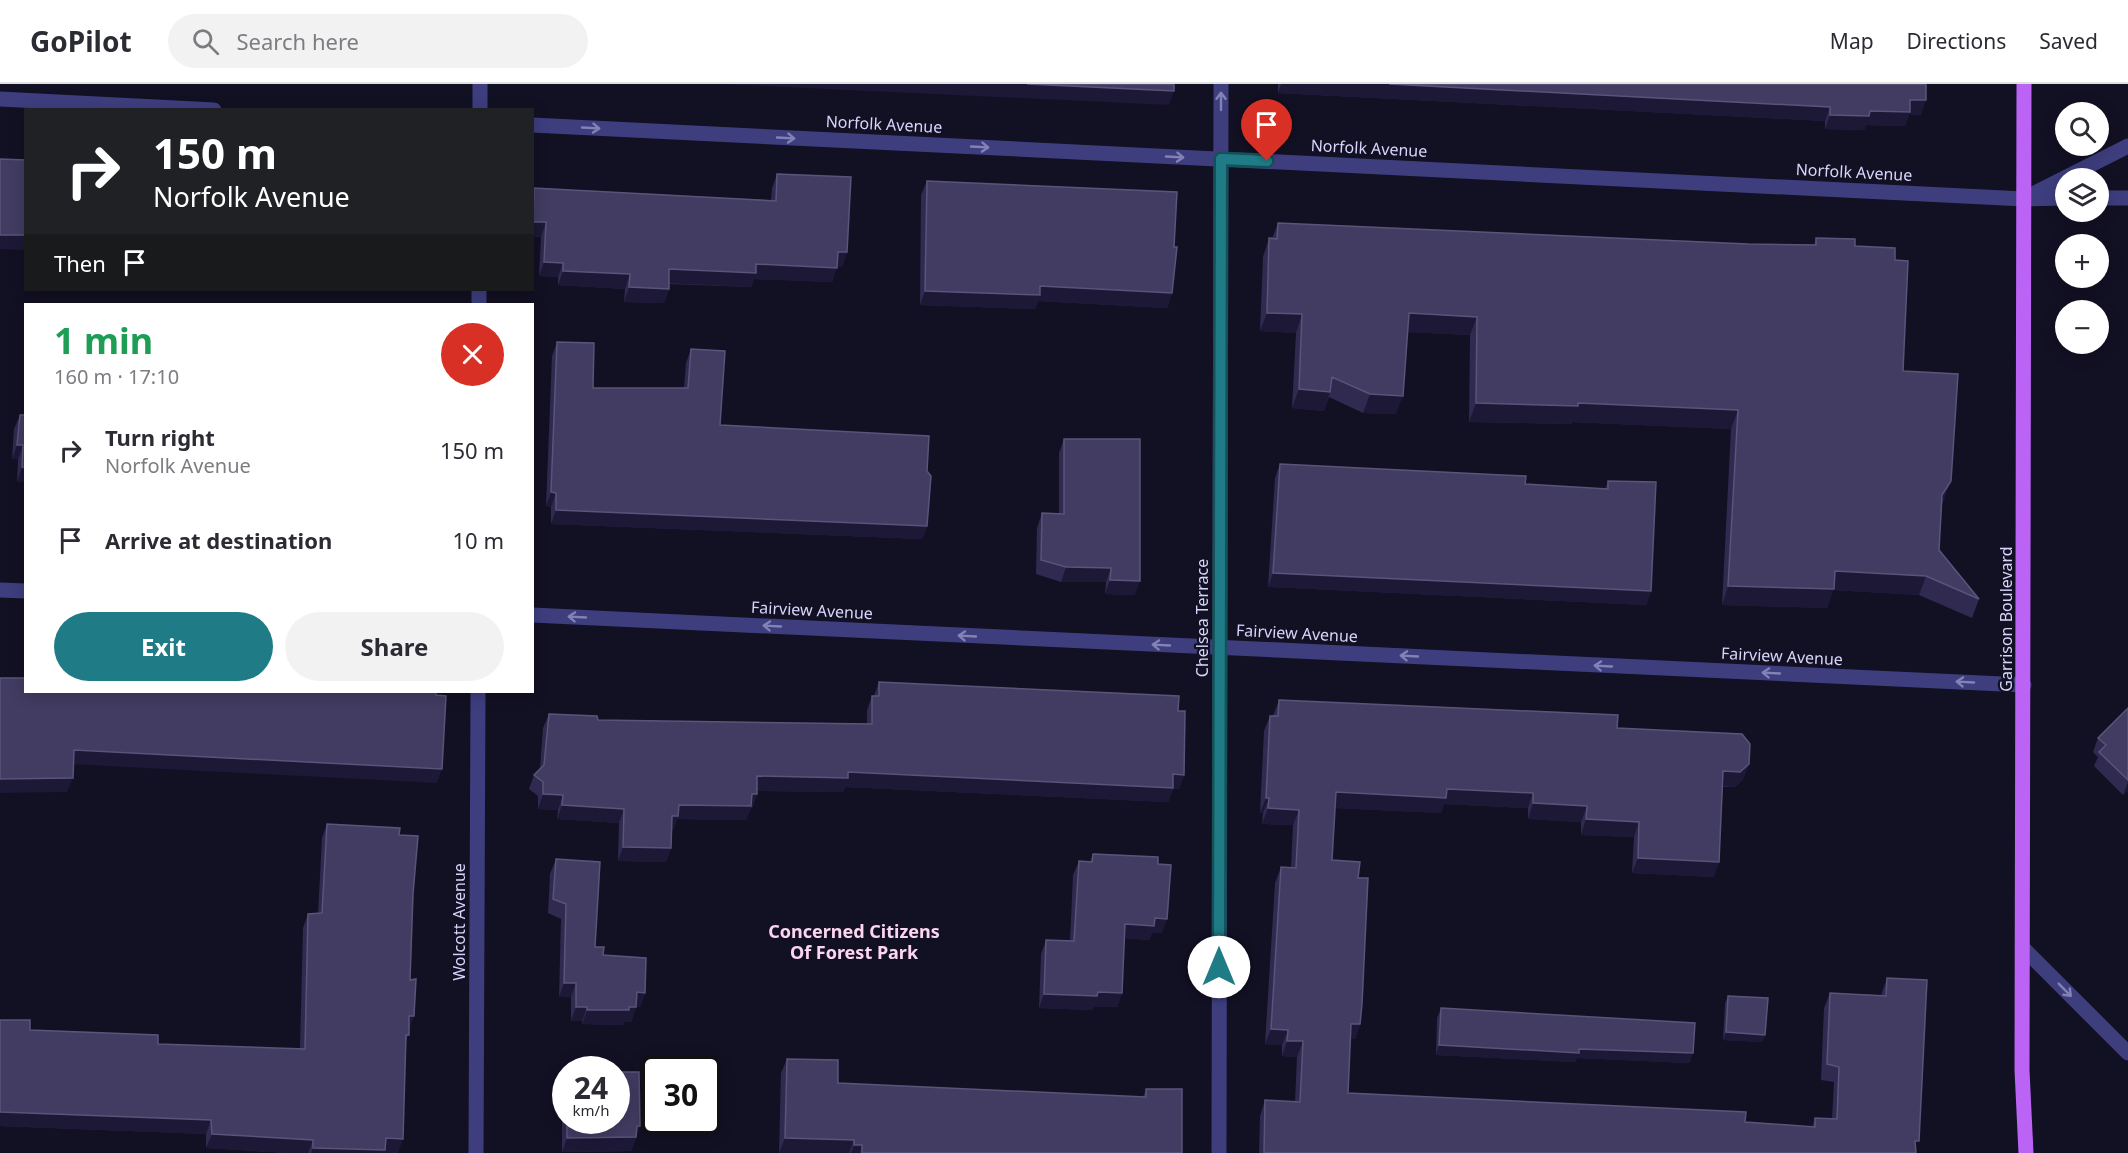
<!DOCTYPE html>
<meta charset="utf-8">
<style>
body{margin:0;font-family:"Noto Sans",sans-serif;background:#f2f2f3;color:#2b2b33;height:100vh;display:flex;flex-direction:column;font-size:22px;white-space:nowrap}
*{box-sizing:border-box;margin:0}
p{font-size:20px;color:#7c7c81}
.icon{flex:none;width:33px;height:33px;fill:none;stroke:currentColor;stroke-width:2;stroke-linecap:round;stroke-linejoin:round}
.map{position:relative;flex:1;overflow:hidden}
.panel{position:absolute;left:24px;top:219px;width:510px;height:390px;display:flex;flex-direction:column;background:#fff;border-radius:0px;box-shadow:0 3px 15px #0003}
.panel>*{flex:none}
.top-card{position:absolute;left:24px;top:24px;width:510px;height:183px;border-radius:0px;box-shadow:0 3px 15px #0003;background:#202124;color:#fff;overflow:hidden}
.tools{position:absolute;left:2055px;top:18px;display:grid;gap:12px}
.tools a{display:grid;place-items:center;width:54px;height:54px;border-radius:50%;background:#fff;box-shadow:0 3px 15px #0003;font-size:30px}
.speed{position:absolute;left:552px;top:972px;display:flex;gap:12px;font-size:30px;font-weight:700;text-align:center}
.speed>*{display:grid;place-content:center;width:78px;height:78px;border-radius:50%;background:#fff;box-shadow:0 3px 15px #0003;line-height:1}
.speed small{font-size:15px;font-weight:400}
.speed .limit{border:3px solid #111;border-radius:9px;background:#fff;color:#111}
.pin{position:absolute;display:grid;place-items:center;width:51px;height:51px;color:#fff;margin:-62px -26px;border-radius:50% 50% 50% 0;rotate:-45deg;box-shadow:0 0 6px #0007}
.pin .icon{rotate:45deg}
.me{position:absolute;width:66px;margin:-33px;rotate:0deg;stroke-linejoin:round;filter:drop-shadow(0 0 4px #0008)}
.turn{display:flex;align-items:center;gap:21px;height:126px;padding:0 30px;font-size:27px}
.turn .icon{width:78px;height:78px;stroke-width:2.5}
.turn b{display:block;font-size:42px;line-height:51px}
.then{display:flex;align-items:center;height:57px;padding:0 30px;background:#0003;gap:12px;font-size:22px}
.round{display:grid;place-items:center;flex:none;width:63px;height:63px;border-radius:32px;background:#f2f2f3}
.head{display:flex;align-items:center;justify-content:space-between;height:102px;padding:0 30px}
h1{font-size:36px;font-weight:700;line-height:45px;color:#1e9e55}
.button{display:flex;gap:12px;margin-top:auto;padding:12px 30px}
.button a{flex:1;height:69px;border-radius:36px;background:#1f7c87;color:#fff;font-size:24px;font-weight:700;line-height:69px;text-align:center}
.button a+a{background:#f2f2f3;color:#2b2b33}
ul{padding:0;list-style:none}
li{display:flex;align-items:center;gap:18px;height:90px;padding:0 30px}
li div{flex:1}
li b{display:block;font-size:22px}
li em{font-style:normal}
header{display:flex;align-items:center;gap:36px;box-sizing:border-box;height:84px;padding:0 30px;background:#fff;border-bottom:2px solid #e1e1e2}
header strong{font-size:28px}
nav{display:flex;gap:33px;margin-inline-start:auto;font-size:21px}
.search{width:420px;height:54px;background:#f2f2f3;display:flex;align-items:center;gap:15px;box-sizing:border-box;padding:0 21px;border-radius:33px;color:#7c7c81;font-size:22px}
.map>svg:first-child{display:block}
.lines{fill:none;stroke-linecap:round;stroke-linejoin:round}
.minor{stroke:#3e3e7f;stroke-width:15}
.major{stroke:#ba63f5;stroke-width:15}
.wall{fill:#302a50}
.shaded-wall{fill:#1c1836}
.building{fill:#423c62;stroke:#59547a;stroke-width:1.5}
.oneway{stroke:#8382b7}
.route-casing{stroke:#145158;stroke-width:15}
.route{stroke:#1f7c87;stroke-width:10}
.labels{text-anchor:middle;stroke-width:4.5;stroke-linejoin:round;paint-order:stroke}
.street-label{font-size:16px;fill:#d8d5fc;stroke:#121023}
.neighbourhood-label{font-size:18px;font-weight:bold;fill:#fcd6f0;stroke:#121023}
</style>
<header>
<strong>GoPilot</strong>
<div class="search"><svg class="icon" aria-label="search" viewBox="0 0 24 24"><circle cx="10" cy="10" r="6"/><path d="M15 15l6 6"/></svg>Search here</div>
<nav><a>Map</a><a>Directions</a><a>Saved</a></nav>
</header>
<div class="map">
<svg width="2128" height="1069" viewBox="0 0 2128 1069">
<rect width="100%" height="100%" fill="#121023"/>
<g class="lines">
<path class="minor" d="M 0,15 L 214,26
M 480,26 L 480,0
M 532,41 L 2024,115 L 2066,114
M 2027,113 L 2128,62
M 2098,114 L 2128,114
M 479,220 L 479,206
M 0,506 L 26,507
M 532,531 L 2024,601
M 2024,865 L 2128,969
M 476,1069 L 478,608
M 1219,1069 L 1221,0"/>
<path class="major" d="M 2024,0 L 2022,986 L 2026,1069"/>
</g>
<path class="wall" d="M 1278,0 L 1926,0 L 1921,31 L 1909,30 L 1905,42 L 1866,41 L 1864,46 L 1825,45 L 1825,37 L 1278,9 Z
M 777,90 L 847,168 L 842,183 L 837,182 L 832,198 L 754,195 L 751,203 L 669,200 L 669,205 L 664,219 L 624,218 L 625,205 L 558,201 L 558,193 L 539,192 L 541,153 L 532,152 L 532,109 L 534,104 L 771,116 L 772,104 Z
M 927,97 L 1172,209 L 1167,224 L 1038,217 L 1035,225 L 920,221 L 921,111 Z
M 1278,139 L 1748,160 L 1814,161 L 1816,154 L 1855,162 L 1895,176 L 1903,287 L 1944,416 L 1942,420 L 1939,466 L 1979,515 L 1972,534 L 1919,511 L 1833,506 L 1827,524 L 1722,521 L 1731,345 L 1572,338 L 1571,340 L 1469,338 L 1470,251 L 1408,248 L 1396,330 L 1363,329 L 1329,313 L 1324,327 L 1292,324 L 1296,249 L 1260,247 L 1263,173 L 1269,154 L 1272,155 Z
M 557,258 L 593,304 L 684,304 L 686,279 L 691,265 L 720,341 L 927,387 L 927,442 L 922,455 L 551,440 L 551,423 L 546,422 L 552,272 Z
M 20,331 L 26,331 L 26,398 L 17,398 L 18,375 L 12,375 L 14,345 Z
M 1064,355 L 1135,511 L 1105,510 L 1106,498 L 1061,498 L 1036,490 L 1037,444 L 1042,429 L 1059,430 L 1059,369 Z
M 1280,380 L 1525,400 L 1605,405 L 1608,397 L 1651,507 L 1646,521 L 1268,503 L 1275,394 Z
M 879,598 L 1178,627 L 1184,691 L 1179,705 L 1173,705 L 1168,718 L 845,703 L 843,708 L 757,707 L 757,710 L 752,724 L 751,724 L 746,736 L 677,735 L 673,746 L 671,746 L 671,764 L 666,778 L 618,777 L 619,739 L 557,735 L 558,726 L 538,725 L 538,712 L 529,705 L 534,691 L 540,685 L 543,644 L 549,630 L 598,636 L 867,640 L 867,626 L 872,612 L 874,612 Z
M 1279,616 L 1617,644 L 1749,680 L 1743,695 L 1735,703 L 1723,703 L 1714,793 L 1632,789 L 1634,753 L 1581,751 L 1581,738 L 1528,735 L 1528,724 L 1444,720 L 1441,729 L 1335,724 L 1332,776 L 1358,794 L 1360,940 L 1355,955 L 1350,955 L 1348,1009 L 1812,1043 L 1815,1034 L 1832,1035 L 1834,998 L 1821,996 L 1824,924 L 1830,909 L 1881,911 L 1887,894 L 1916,1069 L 1259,1069 L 1260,1032 L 1265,1016 L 1295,1018 L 1297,973 L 1282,972 L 1282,961 L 1265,960 L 1275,799 L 1281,783 L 1291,784 L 1293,741 L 1262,740 L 1263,729 L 1260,729 L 1264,647 L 1270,632 L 1273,632 Z
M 2128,624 L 2128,706 L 2123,711 L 2094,682 L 2098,673 L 2093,668 L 2098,654 Z
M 327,740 L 399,751 L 413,810 L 409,946 L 406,958 L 398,1069 L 289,1069 L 206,1064 L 206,1050 L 0,1042 L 0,936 L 30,946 L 158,960 L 300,965 L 303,844 L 308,830 L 318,830 L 322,754 Z
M 1093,770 L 1158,780 L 1162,849 L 1152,849 L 1149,856 L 1124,854 L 1122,909 L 1117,923 L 1094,923 L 1092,926 L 1039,924 L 1041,870 L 1046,856 L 1070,857 L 1073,791 L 1079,777 L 1090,778 Z
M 556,775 L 595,863 L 645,909 L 640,923 L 636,923 L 631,938 L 624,938 L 623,941 L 582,940 L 582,937 L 571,937 L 571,913 L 559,913 L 561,835 L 548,829 L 550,790 Z
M 1728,912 L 1765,951 L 1762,958 L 1723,956 L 1725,919 Z
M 1441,924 L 1690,979 L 1577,974 L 1575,978 L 1436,971 L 1437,934 Z
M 787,975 L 838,999 L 1143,1013 L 1146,1005 L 1182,1069 L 779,1069 L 781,989 Z
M 566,1011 L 566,1036 L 616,1036 L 640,1042 L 631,1067 L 562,1068 L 562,1022 Z"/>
<path class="shaded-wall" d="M 720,0 L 1027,0 L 1174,7 L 1169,21 Z
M 1281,0 L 1389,0 L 1830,23 L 1825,37 L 1278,9 Z
M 1910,16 L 1926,16 L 1921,31 L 1909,30 L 1905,42 L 1866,41 L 1864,46 L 1825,45 L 1830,31 L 1870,27 Z
M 533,138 L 546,138 L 541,153 L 532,152 Z
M 0,151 L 26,151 L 26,166 L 0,165 Z
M 838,168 L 847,168 L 842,183 L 833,182 Z
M 544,178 L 563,179 L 558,193 L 539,192 Z
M 756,180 L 837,184 L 832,198 L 754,195 L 751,203 L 664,199 L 669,185 Z
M 563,187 L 630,190 L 625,205 L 558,201 Z
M 1040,202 L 1172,209 L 1167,224 L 1038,217 L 1035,225 L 920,221 L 925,207 Z
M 629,203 L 669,205 L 664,219 L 624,218 Z
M 1267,229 L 1302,230 L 1296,249 L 1260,247 Z
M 1409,229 L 1477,233 L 1470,251 L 1402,248 Z
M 1299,305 L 1330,308 L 1324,327 L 1292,324 Z
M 1370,310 L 1403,312 L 1396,330 L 1363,329 Z
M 1476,319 L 1578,319 L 1738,326 L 1731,345 L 1572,338 L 1571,340 L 1469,338 Z
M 17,361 L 23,361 L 18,375 L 12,375 Z
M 22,383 L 26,384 L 26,398 L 17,398 Z
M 1951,397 L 1944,416 L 1936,430 L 1942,411 Z
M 551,408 L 556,409 L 551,423 L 546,422 Z
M 556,426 L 927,442 L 922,455 L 551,440 Z
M 1066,483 L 1111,484 L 1106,498 L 1061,498 Z
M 1835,487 L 1926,492 L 1919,511 L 1833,506 L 1827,524 L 1722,521 L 1728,502 Z
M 1273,489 L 1651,507 L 1646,521 L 1268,503 Z
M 1110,496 L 1140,497 L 1135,511 L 1105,510 Z
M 74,666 L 442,685 L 437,699 L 69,680 Z
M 1749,680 L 1743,695 L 1735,703 L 1718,702 L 1723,687 Z
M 848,688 L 1173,690 L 1184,691 L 1179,705 L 1173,705 L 1168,718 L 845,703 L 843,708 L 752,707 L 757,692 Z
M 73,694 L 67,708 L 0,709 L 0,695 Z
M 2128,698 L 2128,706 L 2123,711 Z
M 1447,705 L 1533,709 L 1528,724 L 1444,720 L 1441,729 L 1330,724 L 1336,708 Z
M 543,710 L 563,711 L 558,726 L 538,725 Z
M 752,710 L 757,710 L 746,736 L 677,735 L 673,746 L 667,746 L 672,732 L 679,721 Z
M 1266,714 L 1269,714 L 1263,729 L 1260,729 Z
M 1533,719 L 1587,722 L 1581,738 L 1528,735 Z
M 562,721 L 624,725 L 619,739 L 557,735 Z
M 1268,724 L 1299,726 L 1293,741 L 1262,740 Z
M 1586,735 L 1639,738 L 1634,753 L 1581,751 Z
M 623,763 L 671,764 L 666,778 L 618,777 Z
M 1638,774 L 1719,778 L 1714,793 L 1632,789 Z
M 1155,834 L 1167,835 L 1162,849 L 1152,849 L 1149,856 L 1119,854 L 1125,840 Z
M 564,899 L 576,899 L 571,913 L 559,913 Z
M 637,908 L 645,909 L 640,923 L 631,923 Z
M 1098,908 L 1122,909 L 1117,923 L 1094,923 L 1092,926 L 1039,924 L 1044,910 Z
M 576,923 L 587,923 L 582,937 L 571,937 Z
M 629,923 L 636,923 L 631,938 L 624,938 L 623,941 L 582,940 L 587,926 Z
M 409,932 L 414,932 L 409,946 L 404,947 Z
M 1351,940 L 1360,940 L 1355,955 L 1345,955 Z
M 1271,945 L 1288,946 L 1282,961 L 1265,960 Z
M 1726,948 L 1765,951 L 1762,958 L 1723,956 Z
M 1287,957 L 1303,957 L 1297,973 L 1282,972 Z
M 1439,961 L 1579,965 L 1693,969 L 1690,979 L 1577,974 L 1575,978 L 1436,971 Z
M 0,1028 L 211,1036 L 206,1050 L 0,1042 Z
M 640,1042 L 631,1067 L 562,1068 L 567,1054 Z
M 212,1050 L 313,1056 L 308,1069 L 289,1069 L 206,1064 Z
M 386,1054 L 403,1055 L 398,1069 L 311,1069 L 313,1064 Z
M 785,1054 L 854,1056 L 849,1069 L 779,1069 Z
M 854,1061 L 862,1061 L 860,1069 L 851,1069 Z"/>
<path class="building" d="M 1027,0 L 1174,0 L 1174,7 Z
M 1389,0 L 1926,0 L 1926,16 L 1910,16 L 1910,28 L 1870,27 L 1869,32 L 1830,31 L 1830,23 Z
M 0,75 L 26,76 L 26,151 L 0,151 Z
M 777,90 L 851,93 L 847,168 L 838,168 L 837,184 L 756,180 L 756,189 L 669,185 L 669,205 L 629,203 L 630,190 L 563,187 L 563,179 L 544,178 L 546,138 L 533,138 L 534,104 L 776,117 Z
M 927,97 L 1177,108 L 1174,163 L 1177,163 L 1172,209 L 1040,202 L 1040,211 L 925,207 Z
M 1278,139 L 1748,160 L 1816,161 L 1816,154 L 1855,155 L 1855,162 L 1895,164 L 1895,176 L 1908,177 L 1903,287 L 1958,290 L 1951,397 L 1942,411 L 1939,466 L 1979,515 L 1926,492 L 1835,487 L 1834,505 L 1728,502 L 1738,326 L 1578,319 L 1578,322 L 1476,319 L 1477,233 L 1409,229 L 1403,312 L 1370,310 L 1332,293 L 1330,308 L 1299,305 L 1302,230 L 1267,229 L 1269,154 L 1277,155 Z
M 557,258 L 594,259 L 593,304 L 688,304 L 691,265 L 725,267 L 720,341 L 929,352 L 927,387 L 931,392 L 927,442 L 556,426 L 556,409 L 551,408 Z
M 20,331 L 26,331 L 26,384 L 22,383 L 23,361 L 17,361 Z
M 1064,355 L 1140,355 L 1140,497 L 1110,496 L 1111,484 L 1066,483 L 1041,476 L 1042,429 L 1064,430 Z
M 1280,380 L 1502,391 L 1526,392 L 1525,400 L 1608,405 L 1608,397 L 1656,398 L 1651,507 L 1273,489 Z
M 0,594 L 26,594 L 26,608 L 436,608 L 436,611 L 446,612 L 442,685 L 74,666 L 73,694 L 0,695 Z
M 879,598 L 1179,612 L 1178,627 L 1185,627 L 1184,691 L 1173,690 L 1173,704 L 848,688 L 848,694 L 757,692 L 757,710 L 752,710 L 751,722 L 679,721 L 678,732 L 672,732 L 671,764 L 623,763 L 624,725 L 562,721 L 563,711 L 543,710 L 543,698 L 534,691 L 544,681 L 549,630 L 597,632 L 598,636 L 872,640 L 872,612 L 879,612 Z
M 1279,616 L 1618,631 L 1617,644 L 1742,650 L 1750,660 L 1749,680 L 1740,688 L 1723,687 L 1719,778 L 1638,774 L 1639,738 L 1586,735 L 1587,722 L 1533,719 L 1533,709 L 1447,705 L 1446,714 L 1336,708 L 1332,776 L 1360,778 L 1358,794 L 1368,794 L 1362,920 L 1360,940 L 1351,940 L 1348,1009 L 1746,1028 L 1745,1038 L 1815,1043 L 1815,1034 L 1837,1035 L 1839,983 L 1827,980 L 1830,909 L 1886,912 L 1887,894 L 1927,896 L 1919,1057 L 1915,1057 L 1916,1069 L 1264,1069 L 1265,1016 L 1300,1018 L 1303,957 L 1287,957 L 1288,946 L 1271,945 L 1281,783 L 1296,784 L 1299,726 L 1268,724 L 1269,714 L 1266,714 L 1270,632 L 1278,632 Z
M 2128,624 L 2128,696 L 2099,668 L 2106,661 L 2098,654 Z
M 327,740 L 400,744 L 399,751 L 418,752 L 413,810 L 410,896 L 416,895 L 414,932 L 409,932 L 409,951 L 406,951 L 403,1055 L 386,1054 L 385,1066 L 313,1064 L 313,1056 L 212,1050 L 211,1036 L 0,1028 L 0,936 L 30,936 L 30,946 L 158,951 L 158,960 L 305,965 L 308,830 L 322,829 Z
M 1093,770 L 1158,773 L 1158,780 L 1171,781 L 1167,835 L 1155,834 L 1154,842 L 1125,840 L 1122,909 L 1098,908 L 1097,912 L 1044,910 L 1046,856 L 1074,857 L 1079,777 L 1092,778 Z
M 556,775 L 600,778 L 595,863 L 604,863 L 603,871 L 646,874 L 645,909 L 637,908 L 636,923 L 629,923 L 629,926 L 587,926 L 587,923 L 576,923 L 576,899 L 564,899 L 566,820 L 553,815 Z
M 1728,912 L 1768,914 L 1765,951 L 1726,948 Z
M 1441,924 L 1695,939 L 1693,969 L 1579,965 L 1579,969 L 1439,961 Z
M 787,975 L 838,976 L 838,999 L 1146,1013 L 1146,1005 L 1182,1005 L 1182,1069 L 862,1069 L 862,1061 L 854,1061 L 854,1056 L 785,1054 Z
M 616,988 L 639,988 L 640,1042 L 637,1042 L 636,1053 L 567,1054 L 567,1036 L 616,1036 Z"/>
<defs><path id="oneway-shaft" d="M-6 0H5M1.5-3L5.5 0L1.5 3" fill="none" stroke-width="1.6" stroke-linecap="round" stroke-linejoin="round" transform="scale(1.5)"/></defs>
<g class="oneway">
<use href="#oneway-shaft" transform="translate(1221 17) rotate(-90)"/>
<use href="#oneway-shaft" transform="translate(591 44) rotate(3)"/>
<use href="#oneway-shaft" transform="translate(786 54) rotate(3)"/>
<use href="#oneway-shaft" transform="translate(980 63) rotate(3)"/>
<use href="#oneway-shaft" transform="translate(1175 73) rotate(3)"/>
<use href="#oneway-shaft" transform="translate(577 533) rotate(-177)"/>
<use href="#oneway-shaft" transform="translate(772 542) rotate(-177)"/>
<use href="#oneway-shaft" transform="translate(967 552) rotate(-177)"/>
<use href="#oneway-shaft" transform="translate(1161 561) rotate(-177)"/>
<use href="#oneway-shaft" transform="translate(1409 572) rotate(-177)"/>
<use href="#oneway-shaft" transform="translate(1603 582) rotate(-177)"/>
<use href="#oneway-shaft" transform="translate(1771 589) rotate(-177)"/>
<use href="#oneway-shaft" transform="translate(1965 598) rotate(-177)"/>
<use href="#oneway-shaft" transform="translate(2065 906) rotate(45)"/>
</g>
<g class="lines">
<g class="route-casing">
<path id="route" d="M 1219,883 L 1221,75 L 1267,77"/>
</g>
<use href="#route" class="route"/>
</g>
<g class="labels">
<g class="street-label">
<text transform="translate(884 40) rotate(3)" y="6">Norfolk Avenue</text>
<text transform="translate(1369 64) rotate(3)" y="6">Norfolk Avenue</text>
<text transform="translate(1854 88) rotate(3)" y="6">Norfolk Avenue</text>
<text transform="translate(812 526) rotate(3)" y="6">Fairview Avenue</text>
<text transform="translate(1202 534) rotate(-90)" y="6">Chelsea Terrace</text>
<text transform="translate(2006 535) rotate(-90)" y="6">Garrison Boulevard</text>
<text transform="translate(1297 549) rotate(3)" y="6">Fairview Avenue</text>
<text transform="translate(1782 572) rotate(3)" y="6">Fairview Avenue</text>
<text transform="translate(459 838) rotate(-90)" y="6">Wolcott Avenue</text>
</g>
<g class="neighbourhood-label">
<text x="854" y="854">Concerned Citizens<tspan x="854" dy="21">Of Forest Park</tspan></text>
</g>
</g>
</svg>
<div class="tools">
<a><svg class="icon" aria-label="search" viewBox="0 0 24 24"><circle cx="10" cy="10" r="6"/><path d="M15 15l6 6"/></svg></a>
<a><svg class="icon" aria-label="layers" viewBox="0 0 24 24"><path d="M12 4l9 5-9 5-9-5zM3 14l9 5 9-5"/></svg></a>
<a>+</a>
<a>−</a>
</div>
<div class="speed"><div>24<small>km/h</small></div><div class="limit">30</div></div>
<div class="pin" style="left:1267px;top:77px;background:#d93025"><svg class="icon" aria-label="arrive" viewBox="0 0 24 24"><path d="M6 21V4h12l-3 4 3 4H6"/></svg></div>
<svg class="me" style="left:1219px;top:883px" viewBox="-20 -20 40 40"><circle r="19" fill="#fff"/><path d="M0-13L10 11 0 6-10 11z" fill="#1f7c87"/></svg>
<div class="top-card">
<div class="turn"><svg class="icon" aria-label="right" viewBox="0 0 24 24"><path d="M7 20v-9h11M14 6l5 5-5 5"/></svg><div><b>150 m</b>Norfolk Avenue</div></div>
<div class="then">Then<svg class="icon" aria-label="arrive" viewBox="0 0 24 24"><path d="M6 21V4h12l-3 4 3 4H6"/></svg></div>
</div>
<section class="panel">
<div class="head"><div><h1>1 min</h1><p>160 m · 17:10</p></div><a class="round" style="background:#d93025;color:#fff"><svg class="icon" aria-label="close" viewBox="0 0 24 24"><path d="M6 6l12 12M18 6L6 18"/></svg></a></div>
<ul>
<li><svg class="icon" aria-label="right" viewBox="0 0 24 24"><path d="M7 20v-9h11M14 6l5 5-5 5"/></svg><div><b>Turn right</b><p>Norfolk Avenue</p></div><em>150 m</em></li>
<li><svg class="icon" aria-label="arrive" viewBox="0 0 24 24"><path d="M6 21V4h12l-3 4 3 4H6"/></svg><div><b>Arrive at destination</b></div><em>10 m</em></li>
</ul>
<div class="button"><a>Exit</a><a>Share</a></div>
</section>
</div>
